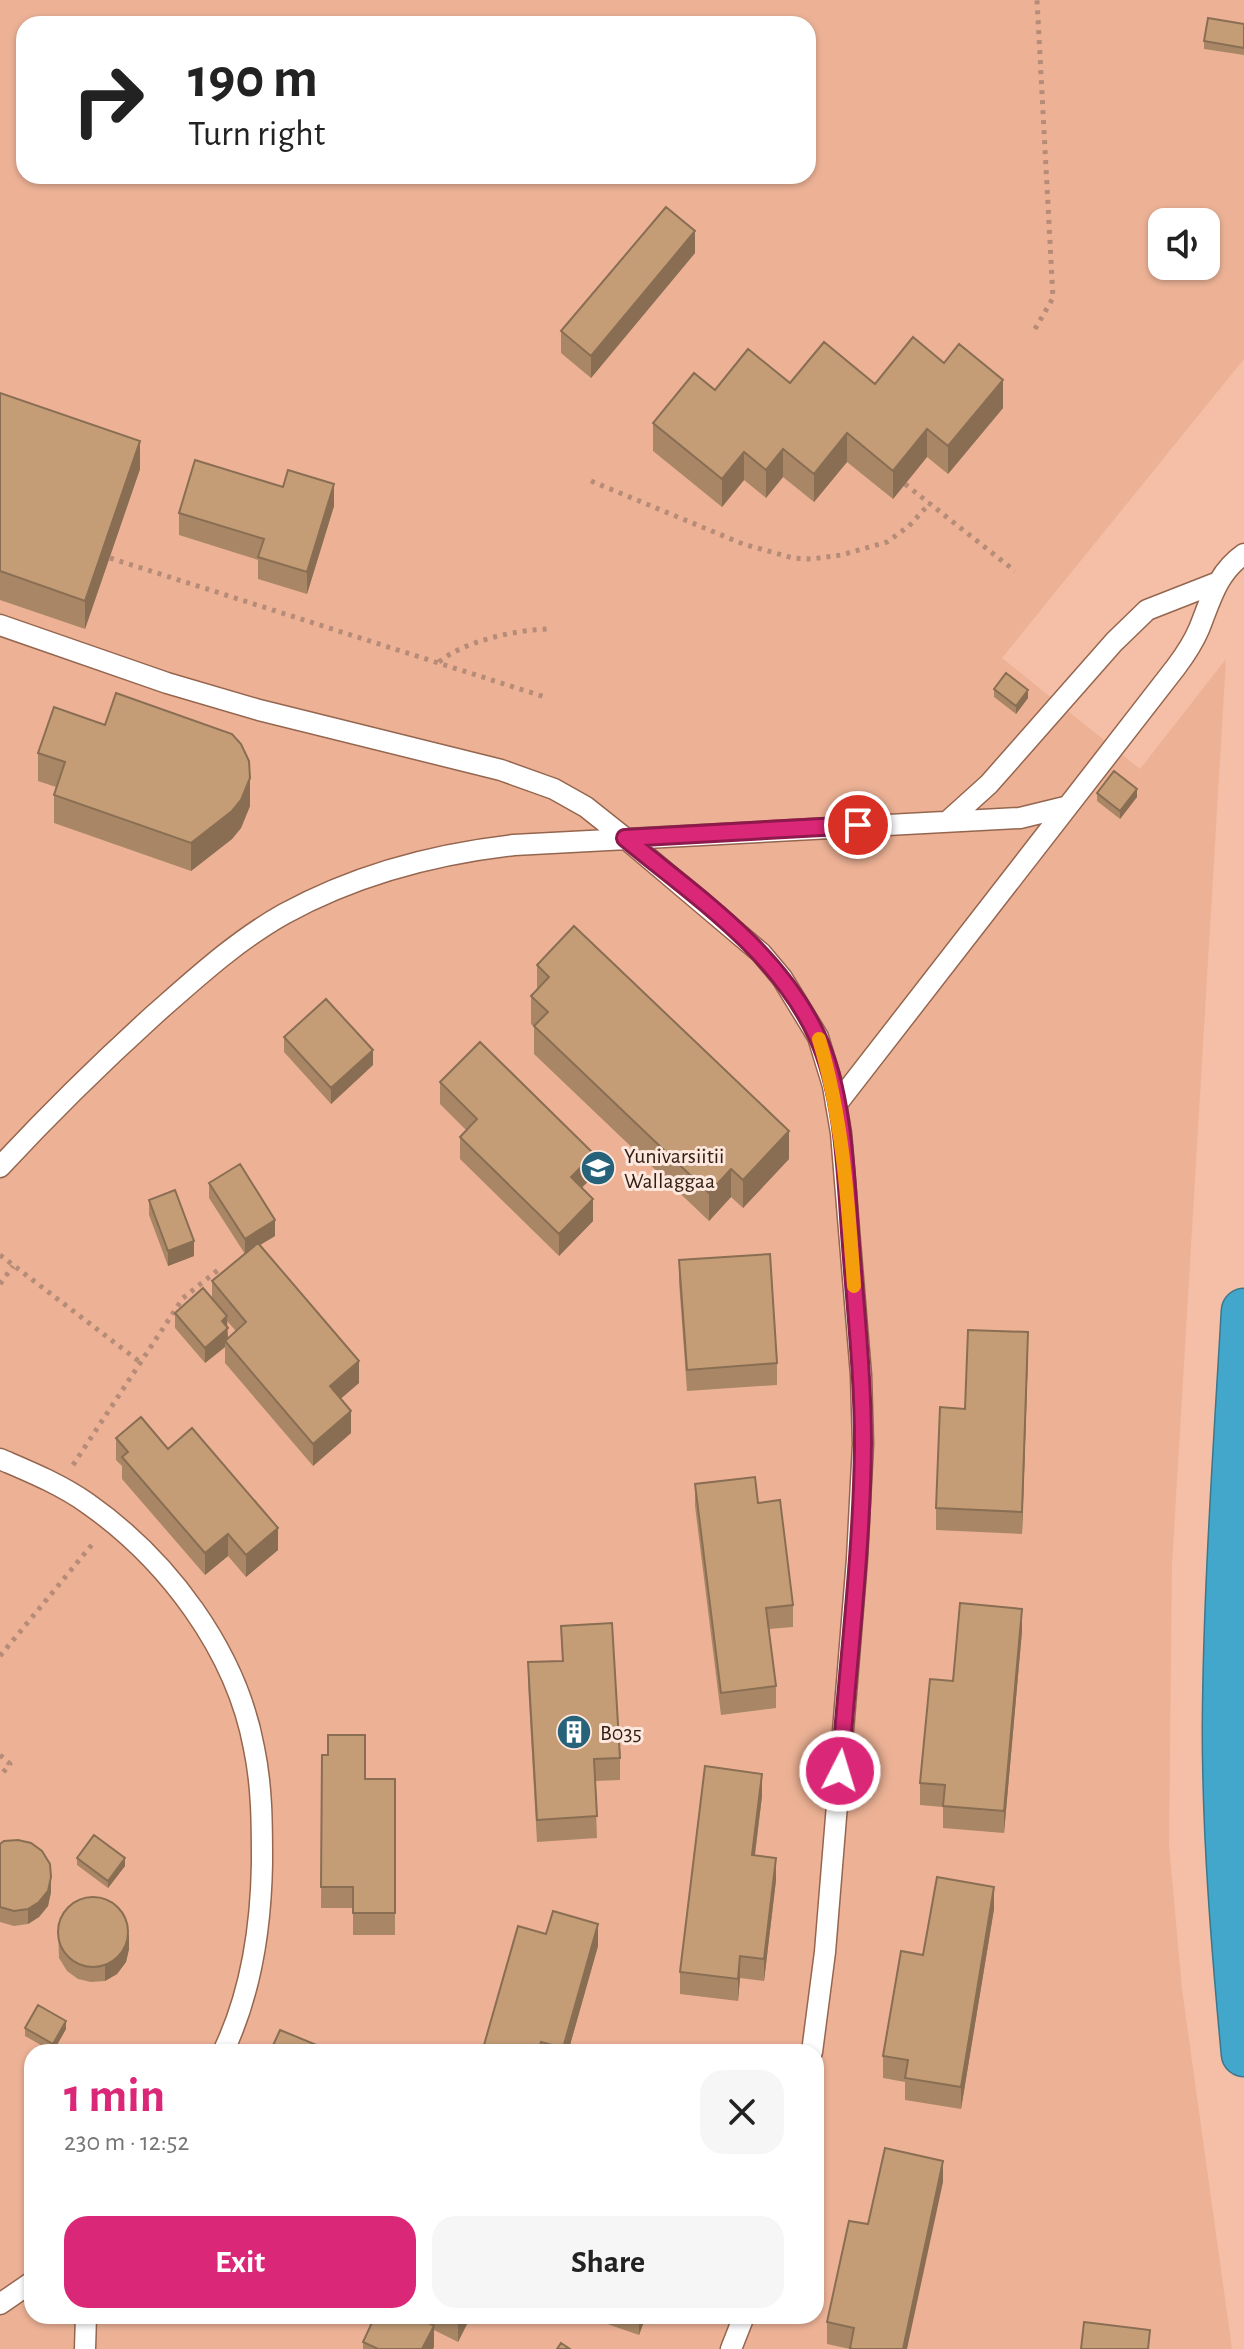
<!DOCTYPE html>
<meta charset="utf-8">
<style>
body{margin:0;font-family:"Alegreya Sans",sans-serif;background:#f6f6f6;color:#222;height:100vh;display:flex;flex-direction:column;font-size:30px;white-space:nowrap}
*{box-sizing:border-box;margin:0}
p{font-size:26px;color:#767676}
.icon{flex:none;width:44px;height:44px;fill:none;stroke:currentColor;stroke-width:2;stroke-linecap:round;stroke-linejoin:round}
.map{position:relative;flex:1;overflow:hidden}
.side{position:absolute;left:24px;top:2044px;width:800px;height:280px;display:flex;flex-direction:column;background:#fff;border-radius:24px;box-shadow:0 2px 6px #0004}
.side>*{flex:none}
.top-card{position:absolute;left:16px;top:16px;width:800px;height:168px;border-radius:24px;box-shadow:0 2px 6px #0004;background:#fff;color:#222;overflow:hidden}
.tools{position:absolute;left:1148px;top:208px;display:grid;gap:16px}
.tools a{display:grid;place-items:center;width:72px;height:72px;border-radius:16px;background:#fff;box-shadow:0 2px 6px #0004;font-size:40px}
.pin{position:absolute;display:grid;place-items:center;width:68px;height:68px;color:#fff;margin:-34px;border:4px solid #fff;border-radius:50%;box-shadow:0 2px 8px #0007}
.me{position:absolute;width:88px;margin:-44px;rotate:5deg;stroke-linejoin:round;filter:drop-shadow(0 0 6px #0008)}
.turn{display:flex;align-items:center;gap:28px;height:168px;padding:0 40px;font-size:36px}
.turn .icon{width:104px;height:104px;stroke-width:2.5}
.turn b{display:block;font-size:56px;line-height:68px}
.round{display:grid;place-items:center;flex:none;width:84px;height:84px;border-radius:24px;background:#f6f6f6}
.head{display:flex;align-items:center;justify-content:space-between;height:136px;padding:0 40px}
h1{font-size:48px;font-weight:600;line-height:60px;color:#db2777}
.cta{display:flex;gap:16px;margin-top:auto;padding:16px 40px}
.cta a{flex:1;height:92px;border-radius:24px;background:#db2777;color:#fff;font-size:32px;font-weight:600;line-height:92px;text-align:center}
.cta a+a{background:#f6f6f6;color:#222}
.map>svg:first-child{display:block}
.built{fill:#edb296;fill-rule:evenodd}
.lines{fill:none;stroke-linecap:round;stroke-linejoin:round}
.lane-casing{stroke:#95664f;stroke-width:23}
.highway-casing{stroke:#3d778c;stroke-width:47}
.path{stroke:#b68c78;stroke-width:5;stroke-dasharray:4 6;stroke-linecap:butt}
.lane{stroke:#fff;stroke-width:20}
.highway{stroke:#43a7cc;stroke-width:44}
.wall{fill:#a98766;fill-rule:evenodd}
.shaded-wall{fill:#896e53}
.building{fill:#c49d77;stroke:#896e53;stroke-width:2}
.route-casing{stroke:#8e194d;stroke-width:20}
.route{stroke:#db2777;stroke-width:14}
.slow{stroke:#f59e0b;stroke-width:14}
.labels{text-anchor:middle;stroke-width:6;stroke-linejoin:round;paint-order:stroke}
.poi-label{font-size:22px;fill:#311d14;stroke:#fee8de;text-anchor:start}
</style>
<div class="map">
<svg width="1244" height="2349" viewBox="0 0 1244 2349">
<rect width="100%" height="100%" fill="#f4bfa6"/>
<path class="built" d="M 0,0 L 1244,0 L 1244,359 L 1002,658 L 1140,769 L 1226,659 L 1172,1565 L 1169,1845 L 1182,1989 L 1232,2349 L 0,2349 ZM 24,24 L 808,24 L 808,176 L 24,176 ZM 1162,222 L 1206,222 L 1206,266 L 1162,266 ZM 32,2052 L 816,2052 L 816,2316 L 32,2316 Z"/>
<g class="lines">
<g class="lane-casing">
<path id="lane" d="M 0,625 L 167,683 L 259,710 L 501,770 L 554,789 L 586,807 L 625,838 L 761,953 L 782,978 L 818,1037 L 833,1086 L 841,1133 L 861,1375 L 863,1444 L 857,1559 L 825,1952 L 812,2052
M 948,821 L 989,784 L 1114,642 L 1147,610 L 1216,583
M 836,1105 L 1176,667 C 1185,655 1193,643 1199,629 C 1211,599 1217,573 1244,554
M 0,1167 C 49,1114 101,1063 155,1014 C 196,978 236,941 284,914 C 355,875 434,854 514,845 L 1020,818 L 1065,807
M 0,1459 C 30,1472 60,1484 87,1503 C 167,1559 236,1650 254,1748 C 262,1786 262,1824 262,1863 C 261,1927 251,1994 223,2052
M 0,2304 L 32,2282
M 85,2349 L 86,2316
M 731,2349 L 744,2316"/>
</g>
<g class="highway-casing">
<path id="highway" d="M 1244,1311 C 1236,1450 1226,1589 1225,1728 C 1225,1837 1234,1946 1244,2054"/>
</g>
<path class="path" d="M 1035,329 L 1053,298 L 1037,0
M 591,481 L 743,544 L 793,558 L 812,559 L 841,555 L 887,542 L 909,526 L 930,503
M 905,484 L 1015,571
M 110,558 L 548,698
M 439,662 C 464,641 515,630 548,629
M 0,1255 L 140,1362
M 0,1284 L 13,1266
M 73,1465 L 183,1298 L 218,1270 L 223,1278
M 0,1656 L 95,1541
M 0,1755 L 10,1764 L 0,1776"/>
<use href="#lane" class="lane"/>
<use href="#highway" class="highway"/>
</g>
<path class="wall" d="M 1244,24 L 1244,55 L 1204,49 L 1204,41 Z
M 695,253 L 591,378 L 561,353 L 561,331 Z
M 944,363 L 1003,408 L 948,474 L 927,457 L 893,499 L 847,462 L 814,502 L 783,477 L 766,498 L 744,480 L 722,507 L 653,451 L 653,423 L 715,390 L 790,383 L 875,384 Z
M 0,393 L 140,469 L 85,629 L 0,600 Z
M 334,506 L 307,594 L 258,579 L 258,560 L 179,535 L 179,513 Z
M 994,689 L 1028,698 L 1016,714 L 994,697 Z
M 38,753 L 250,806 L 241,828 L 232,839 L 191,871 L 54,823 L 54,795 L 56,787 L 38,781 Z
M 1097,793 L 1137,797 L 1120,819 L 1097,801 Z
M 537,965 L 789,1159 L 743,1208 L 731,1197 L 709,1221 L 534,1054 L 534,1027 L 531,1024 L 531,996 L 537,990 Z
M 284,1037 L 373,1065 L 331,1104 L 284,1052 Z
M 440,1082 L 594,1176 L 582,1187 L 593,1221 L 559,1256 L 460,1159 L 460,1137 L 466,1130 L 440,1104 Z
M 209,1183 L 275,1236 L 260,1245 L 359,1383 L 340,1399 L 351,1433 L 313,1466 L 225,1363 L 225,1347 L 205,1363 L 175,1328 L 175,1313 L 212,1299 L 212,1281 L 245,1254 L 209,1198 ZM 227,1321 L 236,1331 L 228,1338 L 227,1327 Z
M 149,1200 L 194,1256 L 168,1266 L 149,1215 Z
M 679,1260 L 777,1363 L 777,1385 L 687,1391 L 679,1282 Z
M 1028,1354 L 1022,1534 L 936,1530 L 936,1508 L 965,1409 Z
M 116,1438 L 168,1449 L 278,1550 L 246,1577 L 228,1556 L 205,1575 L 122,1479 L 122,1466 L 116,1460 Z
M 695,1484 L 758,1503 L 793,1605 L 793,1627 L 769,1629 L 776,1686 L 776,1708 L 721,1715 L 695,1506 Z
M 561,1626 L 620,1758 L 620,1780 L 595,1781 L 597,1838 L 537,1842 L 528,1684 L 528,1662 L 562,1661 Z
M 1022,1631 L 1004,1833 L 943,1828 L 943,1807 L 920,1805 L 920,1783 L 953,1681 Z
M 322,1755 L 365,1779 L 395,1779 L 395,1935 L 353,1935 L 353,1908 L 321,1908 Z
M 762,1796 L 755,1855 L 776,1880 L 764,1981 L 740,1978 L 738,2001 L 680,1994 L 680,1972 Z
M 0,1844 L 51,1892 L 48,1906 L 39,1917 L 28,1924 L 14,1926 L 0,1922 Z
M 77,1858 L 125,1866 L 108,1888 L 77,1865 Z
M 994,1909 L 961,2109 L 905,2100 L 905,2082 L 883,2078 L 883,2056 L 923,1955 Z
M 58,1930 L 129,1949 L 126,1962 L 117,1974 L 105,1981 L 91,1982 L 78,1979 L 67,1971 L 59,1958 Z
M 546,1934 L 598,1946 L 568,2052 L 482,2052 Z
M 25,2028 L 66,2029 L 53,2052 L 25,2036 Z
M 943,2182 L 850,2349 L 827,2344 L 827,2322 L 868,2224 Z
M 375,2316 L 471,2316 L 458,2342 L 434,2330 L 433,2349 L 363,2349 L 363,2342 Z
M 584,2316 L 646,2316 L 639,2335 Z"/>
<path class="shaded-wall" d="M 695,231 L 695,253 L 591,378 L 591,356 Z
M 1003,380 L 1003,408 L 948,474 L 948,446 Z
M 927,429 L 927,457 L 893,499 L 893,471 Z
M 847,433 L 847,462 L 814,502 L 814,474 Z
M 140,441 L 140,469 L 85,629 L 85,601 Z
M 783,449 L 783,477 L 766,498 L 766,470 Z
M 744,452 L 744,480 L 722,507 L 722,479 Z
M 334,484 L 334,506 L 307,594 L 307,572 Z
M 1028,690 L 1028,698 L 1016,714 L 1016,706 Z
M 250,778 L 250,806 L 241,828 L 232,839 L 191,871 L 191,843 Z
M 1137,789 L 1137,797 L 1120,819 L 1120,811 Z
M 373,1050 L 373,1065 L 331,1104 L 331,1088 Z
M 789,1131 L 789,1159 L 743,1208 L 743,1180 Z
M 594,1154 L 594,1176 L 571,1198 L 571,1177 Z
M 731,1169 L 731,1197 L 709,1221 L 709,1193 Z
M 593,1199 L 593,1221 L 559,1256 L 559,1234 Z
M 275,1220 L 275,1236 L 245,1254 L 245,1239 Z
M 194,1241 L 194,1256 L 168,1266 L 168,1251 Z
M 227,1316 L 228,1343 L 225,1341 L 225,1347 L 205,1363 L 205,1348 L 222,1321 Z
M 1028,1332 L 1028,1354 L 1022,1534 L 1022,1512 Z
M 359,1361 L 359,1383 L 330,1408 L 330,1386 Z
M 351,1411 L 351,1433 L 313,1466 L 313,1444 Z
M 278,1528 L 278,1550 L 246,1577 L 246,1555 Z
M 228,1534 L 228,1556 L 205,1575 L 205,1553 Z
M 1022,1609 L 1022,1631 L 1004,1833 L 1004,1811 Z
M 762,1774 L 762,1796 L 752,1877 L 752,1855 Z
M 125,1858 L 125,1866 L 108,1888 L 108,1881 Z
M 776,1858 L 776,1880 L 764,1981 L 764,1959 Z
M 51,1877 L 51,1892 L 48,1906 L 39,1917 L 28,1924 L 28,1909 Z
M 994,1887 L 994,1909 L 961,2109 L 961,2087 Z
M 598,1924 L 598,1946 L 568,2052 L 563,2052 Z
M 129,1934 L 129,1949 L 126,1962 L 117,1974 L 105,1981 L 105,1966 Z
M 740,1956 L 740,1978 L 738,2001 L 738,1979 Z
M 66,2021 L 66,2029 L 53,2052 L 53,2044 Z
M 943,2161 L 943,2182 L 907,2349 L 903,2349 Z
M 460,2316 L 471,2316 L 458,2342 L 458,2320 Z
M 639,2316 L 646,2316 L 639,2335 Z
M 434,2326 L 434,2347 L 433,2349 L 422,2349 Z"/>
<path class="building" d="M 1208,18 L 1244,24 L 1244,48 L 1204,41 Z
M 666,207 L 695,231 L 591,356 L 561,331 Z
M 913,337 L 944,363 L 959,344 L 1003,380 L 948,446 L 927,429 L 893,471 L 847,433 L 814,474 L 783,449 L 766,470 L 744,452 L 722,479 L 653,423 L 694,373 L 715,390 L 748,349 L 790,383 L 824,342 L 875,384 Z
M 0,393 L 140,441 L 85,601 L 0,571 Z
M 195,460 L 283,487 L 288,470 L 334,484 L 307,572 L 258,557 L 264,539 L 179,513 Z
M 1006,673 L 1028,690 L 1016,706 L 994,689 Z
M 116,693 L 232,734 L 241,744 L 249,761 L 250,778 L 241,800 L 232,811 L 191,843 L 54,795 L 65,762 L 38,753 L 54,707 L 105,725 Z
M 1114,771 L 1137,789 L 1120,811 L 1097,793 Z
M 574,926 L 789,1131 L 743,1180 L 731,1169 L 709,1193 L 534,1026 L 548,1012 L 531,996 L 549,977 L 537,965 Z
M 326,999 L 373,1050 L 331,1088 L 284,1037 Z
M 480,1042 L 594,1154 L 571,1177 L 593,1199 L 559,1234 L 460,1137 L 477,1119 L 440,1082 Z
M 240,1164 L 275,1220 L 245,1239 L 209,1183 Z
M 175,1190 L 194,1241 L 168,1251 L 149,1200 Z
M 258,1243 L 359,1361 L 330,1386 L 351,1411 L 313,1444 L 225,1341 L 246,1322 L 212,1281 Z
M 770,1254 L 777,1363 L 687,1370 L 679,1260 Z
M 203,1288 L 227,1316 L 222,1321 L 228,1328 L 205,1348 L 175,1313 Z
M 968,1330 L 1028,1332 L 1022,1512 L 936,1508 L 940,1407 L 965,1409 Z
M 141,1417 L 168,1449 L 192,1428 L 278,1528 L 246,1555 L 228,1534 L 205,1553 L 122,1457 L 128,1452 L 116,1438 Z
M 755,1477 L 758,1503 L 780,1500 L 793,1605 L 766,1608 L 776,1686 L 721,1693 L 695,1484 Z
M 960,1603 L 1022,1609 L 1004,1811 L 943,1806 L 945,1785 L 920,1783 L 930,1679 L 953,1681 Z
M 612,1623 L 620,1758 L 594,1759 L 597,1816 L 537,1820 L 528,1662 L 563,1661 L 561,1626 Z
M 328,1735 L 365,1735 L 365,1779 L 395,1779 L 395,1913 L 353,1913 L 353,1887 L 321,1887 L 322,1755 L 328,1755 Z
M 705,1766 L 762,1774 L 752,1855 L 776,1858 L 764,1959 L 740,1956 L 738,1979 L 680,1972 Z
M 94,1835 L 125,1858 L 108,1881 L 77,1858 Z
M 18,1840 L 31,1843 L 42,1851 L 50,1864 L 51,1877 L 48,1891 L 39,1902 L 28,1909 L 14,1911 L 0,1907 L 0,1844 L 4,1841 Z
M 937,1877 L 994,1887 L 961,2087 L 905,2078 L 908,2060 L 883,2056 L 901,1951 L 923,1955 Z
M58 1932a35 35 0 1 1 70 0a35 35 0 1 1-70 0Z
M 553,1911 L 598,1924 L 563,2048 L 541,2042 L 538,2052 L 482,2052 L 518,1926 L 546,1934 Z
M 38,2005 L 66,2021 L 53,2044 L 25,2028 Z
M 280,2030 L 324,2048 L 322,2052 L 270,2052 Z
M 885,2148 L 943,2161 L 903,2349 L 853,2349 L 850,2348 L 854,2328 L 827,2322 L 849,2221 L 868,2224 Z
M 375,2316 L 416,2316 L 434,2326 L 422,2349 L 378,2349 L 363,2342 Z
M 449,2316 L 460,2316 L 458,2320 Z
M 1084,2322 L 1150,2330 L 1148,2349 L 1081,2349 Z
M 561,2343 L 570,2349 L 557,2349 Z"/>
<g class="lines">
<g class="route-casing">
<path id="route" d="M 840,1771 C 848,1662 862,1553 863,1444 C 863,1373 855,1303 850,1232 C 846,1172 843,1091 817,1036 C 777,950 695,896 625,838 L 858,825"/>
</g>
<use href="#route" class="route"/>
<path class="slow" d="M 819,1039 C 843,1120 848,1202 854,1286"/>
</g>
<defs>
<g id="university-disc" transform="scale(1.8)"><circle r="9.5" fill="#26637a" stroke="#fee8de"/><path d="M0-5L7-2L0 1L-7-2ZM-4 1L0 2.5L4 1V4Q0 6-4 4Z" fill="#fff"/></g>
<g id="building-disc" transform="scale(1.8)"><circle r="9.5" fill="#26637a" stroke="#fee8de"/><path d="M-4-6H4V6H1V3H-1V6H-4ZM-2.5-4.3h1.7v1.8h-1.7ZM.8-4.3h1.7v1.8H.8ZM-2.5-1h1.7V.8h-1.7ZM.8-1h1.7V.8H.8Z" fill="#fff"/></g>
</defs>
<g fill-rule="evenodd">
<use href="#university-disc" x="598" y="1168"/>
<use href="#building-disc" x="574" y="1732"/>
</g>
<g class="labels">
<g class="poi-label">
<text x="624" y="1163">Yunivarsiitii<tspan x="624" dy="25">Wallaggaa</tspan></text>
<text x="600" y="1740">B035</text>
</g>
</g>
</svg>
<div class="tools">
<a><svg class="icon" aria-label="sound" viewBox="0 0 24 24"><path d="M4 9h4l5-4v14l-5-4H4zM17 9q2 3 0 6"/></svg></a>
</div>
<div class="pin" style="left:858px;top:825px;background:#d93025"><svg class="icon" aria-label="arrive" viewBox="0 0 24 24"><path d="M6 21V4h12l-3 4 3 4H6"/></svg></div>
<svg class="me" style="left:840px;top:1771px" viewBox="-20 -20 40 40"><circle r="17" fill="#db2777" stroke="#fff" stroke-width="3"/><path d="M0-11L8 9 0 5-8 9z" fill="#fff"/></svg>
<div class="top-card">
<div class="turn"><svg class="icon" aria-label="right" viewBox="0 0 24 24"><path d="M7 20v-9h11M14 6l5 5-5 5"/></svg><div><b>190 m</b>Turn right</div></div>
</div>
<section class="side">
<div class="head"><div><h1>1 min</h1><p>230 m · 12:52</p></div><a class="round"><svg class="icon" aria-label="close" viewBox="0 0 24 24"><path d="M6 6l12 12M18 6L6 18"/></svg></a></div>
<div class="cta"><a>Exit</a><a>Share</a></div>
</section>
</div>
